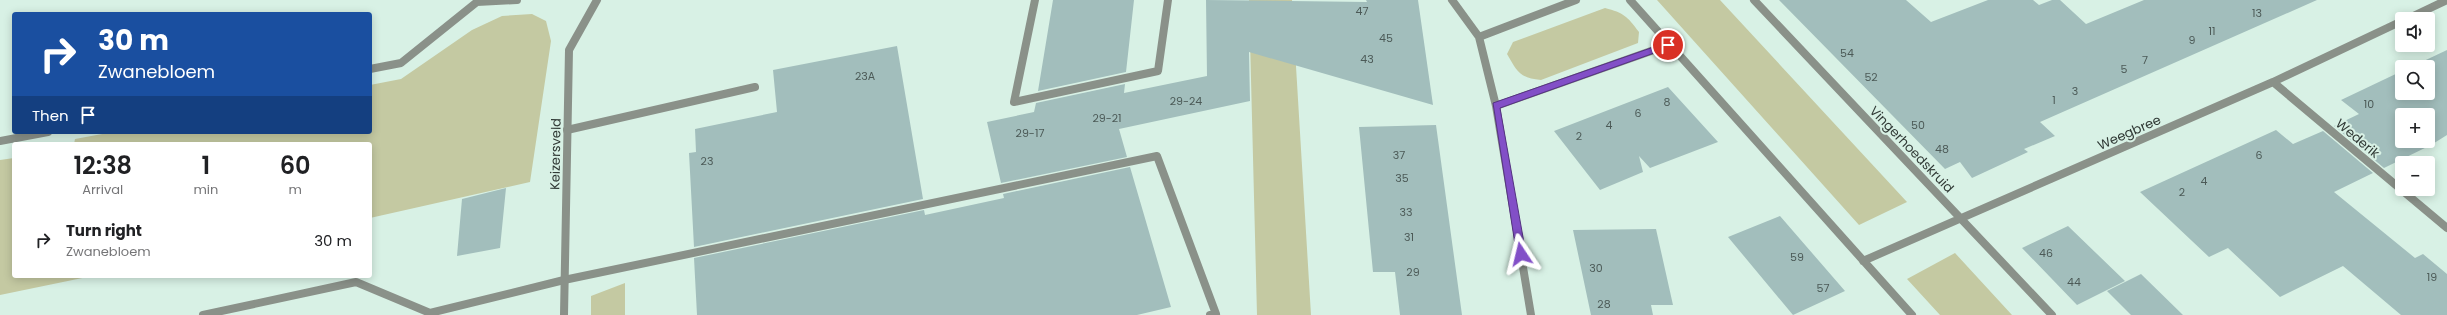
<!DOCTYPE html>
<meta charset="utf-8">
<style>
body{margin:0;font-family:Poppins,sans-serif;background:#f2f2f2;color:#202124;height:100vh;display:flex;flex-direction:column;font-size:15px;white-space:nowrap}
*{box-sizing:border-box;margin:0}
p{font-size:13px;color:#757577}
.icon{flex:none;width:22px;height:22px;fill:none;stroke:currentColor;stroke-width:2;stroke-linecap:round;stroke-linejoin:round}
.map{position:relative;flex:1;overflow:hidden}
.details{position:absolute;left:12px;top:142px;width:360px;height:136px;display:flex;flex-direction:column;background:#fff;border-radius:4px;box-shadow:0 2px 10px #0003}
.details>*{flex:none}
.banner{position:absolute;left:12px;top:12px;width:360px;height:122px;border-radius:4px;box-shadow:0 2px 10px #0003;background:#1a4fa0;color:#fff;overflow:hidden}
.buttons{position:absolute;left:2395px;top:12px;display:grid;gap:8px}
.buttons a{display:grid;place-items:center;width:40px;height:40px;border-radius:4px;background:#fff;box-shadow:0 2px 10px #0003;font-size:20px}
.pin{position:absolute;display:grid;place-items:center;width:34px;height:34px;color:#fff;margin:-17px;border:2px solid #fff;border-radius:50%;box-shadow:0 1px 4px #0007}
.me{position:absolute;width:44px;margin:-22px;rotate:350deg;stroke-linejoin:round;filter:drop-shadow(0 0 3px #0008)}
.turn{display:flex;align-items:center;gap:14px;height:84px;padding:0 20px;font-size:18px}
.turn .icon{width:52px;height:52px;stroke-width:2.5}
.turn b{display:block;font-size:28px;line-height:34px}
.then{display:flex;align-items:center;height:38px;padding:0 20px;background:#0003;gap:8px;font-size:15px}
.eta{display:flex;justify-content:space-evenly;align-items:center;height:68px;text-align:center}
.eta b{font-size:24px;font-weight:600;line-height:28px}
ul{padding:0;list-style:none}
li{display:flex;align-items:center;gap:12px;height:60px;padding:0 20px}
li div{flex:1}
li b{display:block;font-size:15px}
li em{font-style:normal}
.map>svg:first-child{display:block}
.green{fill:#c4c9a2}
.building{fill:#a2bebc;fill-rule:evenodd}
.lines{fill:none;stroke-linecap:round;stroke-linejoin:round}
.lane{stroke:#8a9189;stroke-width:8}
.street{stroke:#8a9189;stroke-width:8}
.route{fill:#824fc7;stroke:#543381}
.labels{text-anchor:middle;stroke-width:4;stroke-linejoin:round;paint-order:stroke}
.number-label{font-size:11px;fill:#4c5a57}
.street-label{font-size:13px;fill:#303935;stroke:#d8f1e5}
</style>
<div class="map">
<svg width="2447" height="315" viewBox="0 0 2447 315">
<rect width="100%" height="100%" fill="#d8f1e5"/>
<path class="green" d="M 1249,0 L 1292,0 L 1311,315 L 1257,315 Z
M 1657,0 L 1720,0 L 1907,202 L 1859,225 Z
M 1605,8 C 1624,13 1627,16 1639,32 L 1638,43 L 1541,80 C 1519,78 1517,71 1507,54 L 1513,42 Z
M 532,14 L 546,21 L 551,41 L 530,182 L 370,218 L 370,144 L 74,144 L 75,139 L 113,132 L 370,132 L 370,85 L 401,79 L 472,30 L 502,16 Z
M 14,158 L 14,276 L 92,276 L 0,295 L 0,160 Z
M 1955,253 L 2012,315 L 1940,315 L 1907,279 Z
M 625,283 L 625,315 L 591,315 L 591,296 Z"/>
<path class="building" d="M 1053,0 L 1134,0 L 1126,72 L 1038,91 Z
M 1206,0 L 1367,2 L 1366,0 L 1418,0 L 1433,105 L 1249,52 L 1250,101 L 1119,129 L 1127,157 L 1001,183 L 987,122 L 1034,112 L 1036,103 L 1125,84 L 1124,93 L 1207,76 Z
M 1779,0 L 1906,0 L 1931,22 L 1988,0 L 2033,0 L 2039,5 L 2052,0 L 2060,0 L 2086,24 L 2144,0 L 2317,0 L 2040,122 L 2055,136 L 2024,149 L 2028,152 L 1972,178 L 1960,162 L 1945,169 Z
M 897,46 L 923,199 L 694,247 L 689,153 L 696,152 L 695,129 L 777,112 L 773,70 Z
M 2447,50 L 2447,135 L 2431,145 L 2384,168 L 2334,126 L 2359,114 L 2341,100 L 2402,71 L 2402,93 L 2428,93 L 2428,67 L 2411,67 ZM 2402,115 L 2428,115 L 2428,141 L 2402,141 Z
M 1668,87 L 1718,142 L 1650,168 L 1639,156 L 1643,172 L 1600,190 L 1554,131 Z
M 1436,125 L 1462,315 L 1400,315 L 1395,272 L 1373,272 L 1359,127 Z
M 2276,130 L 2293,144 L 2323,131 L 2373,173 L 2334,192 L 2415,258 L 2423,254 L 2447,274 L 2447,315 L 2401,315 L 2343,266 L 2280,297 L 2228,248 L 2209,257 L 2140,192 Z
M 1130,167 L 1171,307 L 1137,315 L 697,315 L 694,258 L 924,210 L 925,215 L 1004,198 L 1003,194 Z
M 506,188 L 500,248 L 457,256 L 462,199 Z
M 1780,216 L 1845,291 L 1793,315 L 1728,237 Z
M 2068,226 L 2125,281 L 2077,305 L 2022,248 Z
M 1656,229 L 1673,305 L 1651,305 L 1653,315 L 1591,315 L 1573,230 Z
M 2141,274 L 2183,315 L 2131,315 L 2107,291 Z"/>
<g class="lines">
<path class="lane" d="M 1035,0 L 1014,102 L 1158,71 L 1168,0
M 370,69 L 401,63 L 477,2 L 517,0
M 567,130 L 755,87
M 0,141 L 48,132
M 203,315 L 356,282 L 430,313 L 564,280 L 1157,156 L 1216,314 L 1210,315"/>
<path class="street" d="M 1452,0 L 1479,37 L 1496,106 L 1531,315
M 1630,0 L 1912,315
M 1754,0 L 2052,315
M 2407,19 L 2447,0
M 1479,37 L 1576,0
M 2273,82 L 2447,228
M 1496,106 L 1668,45
M 1863,261 L 2273,82 L 2402,21
M 564,315 L 569,50 L 597,0"/>
</g>
<path class="route" d="M 1668,42 L 1672,45 L 1671,47 L 1500,108 L 1526,254 L 1524,257 L 1517,257 L 1493,103 Z"/>
<g class="labels">
<g class="number-label">
<text x="1362" y="15">47</text>
<text x="2257" y="17">13</text>
<text x="2212" y="35">11</text>
<text x="1386" y="42">45</text>
<text x="2192" y="44">9</text>
<text x="1847" y="57">54</text>
<text x="1367" y="63">43</text>
<text x="2145" y="64">7</text>
<text x="2124" y="73">5</text>
<text x="865" y="80">23A</text>
<text x="1871" y="81">52</text>
<text x="2075" y="95">3</text>
<text x="2054" y="104">1</text>
<text x="1186" y="105">29-24</text>
<text x="1667" y="106">8</text>
<text x="2369" y="108">10</text>
<text x="1638" y="117">6</text>
<text x="1107" y="122">29-21</text>
<text x="1609" y="129">4</text>
<text x="1918" y="129">50</text>
<text x="1030" y="137">29-17</text>
<text x="1579" y="140">2</text>
<text x="1942" y="153">48</text>
<text x="1399" y="159">37</text>
<text x="2259" y="159">6</text>
<text x="707" y="165">23</text>
<text x="1402" y="182">35</text>
<text x="2204" y="185">4</text>
<text x="2182" y="196">2</text>
<text x="1406" y="216">33</text>
<text x="1409" y="241">31</text>
<text x="2046" y="257">46</text>
<text x="1797" y="261">59</text>
<text x="1596" y="272">30</text>
<text x="1413" y="276">29</text>
<text x="2432" y="281">19</text>
<text x="2074" y="286">44</text>
<text x="1823" y="292">57</text>
<text x="1604" y="308">28</text>
</g>
<g class="street-label">
<text transform="translate(2129 132) rotate(-24)" y="5">Weegbree</text>
<text transform="translate(2358 138) rotate(40)" y="5">Wederik</text>
<text transform="translate(1912 149) rotate(46)" y="5">Vingerhoedskruid</text>
<text transform="translate(555 154) rotate(-89)" y="5">Keizersveld</text>
</g>
</g>
</svg>
<div class="buttons">
<a><svg class="icon" aria-label="sound" viewBox="0 0 24 24"><path d="M4 9h4l5-4v14l-5-4H4zM17 9q2 3 0 6"/></svg></a>
<a><svg class="icon" aria-label="search" viewBox="0 0 24 24"><circle cx="10" cy="10" r="6"/><path d="M15 15l6 6"/></svg></a>
<a>+</a>
<a>−</a>
</div>
<div class="pin" style="left:1668px;top:45px;background:#d93025"><svg class="icon" aria-label="arrive" viewBox="0 0 24 24"><path d="M6 21V4h12l-3 4 3 4H6"/></svg></div>
<svg class="me" style="left:1521px;top:254px" viewBox="-20 -20 40 40"><path d="M0-17L14 15 0 8-14 15z" fill="#824fc7" stroke="#fff" stroke-width="4"/></svg>
<div class="banner">
<div class="turn"><svg class="icon" aria-label="right" viewBox="0 0 24 24"><path d="M7 20v-9h11M14 6l5 5-5 5"/></svg><div><b>30 m</b>Zwanebloem</div></div>
<div class="then">Then<svg class="icon" aria-label="arrive" viewBox="0 0 24 24"><path d="M6 21V4h12l-3 4 3 4H6"/></svg></div>
</div>
<section class="details">
<div class="eta">
<div><b>12:38</b><p>Arrival</p></div>
<div><b>1</b><p>min</p></div>
<div><b>60</b><p>m</p></div>
</div>
<ul>
<li><svg class="icon" aria-label="right" viewBox="0 0 24 24"><path d="M7 20v-9h11M14 6l5 5-5 5"/></svg><div><b>Turn right</b><p>Zwanebloem</p></div><em>30 m</em></li>
</ul>
</section>
</div>
